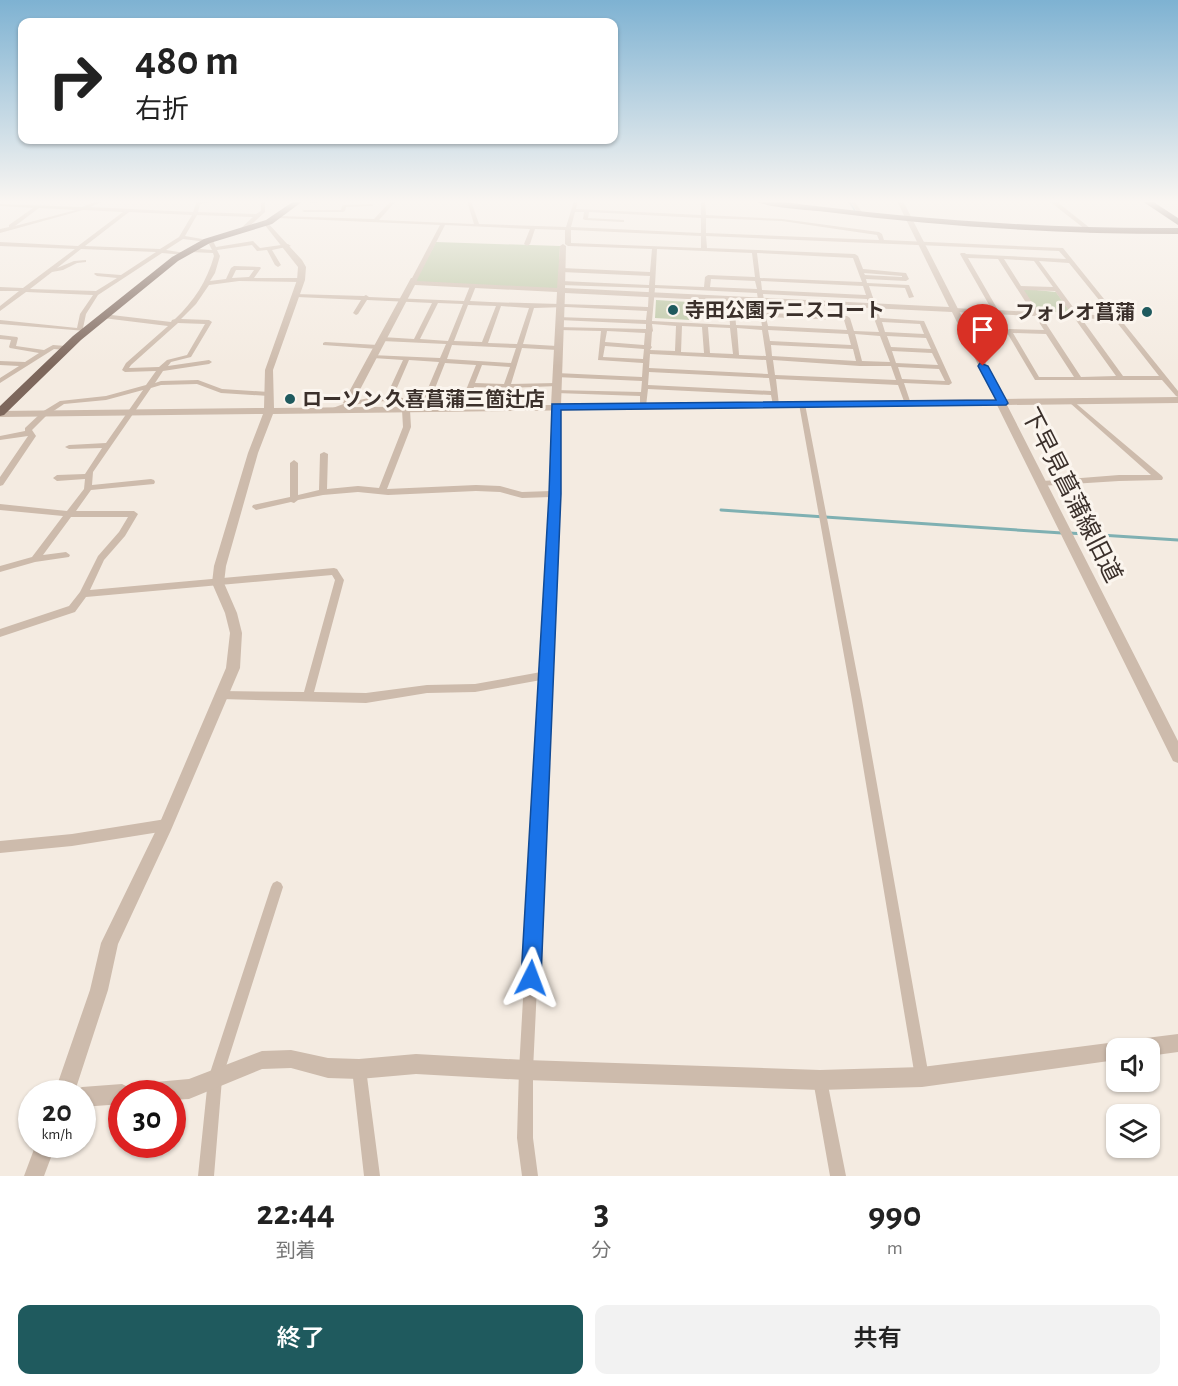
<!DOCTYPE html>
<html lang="ja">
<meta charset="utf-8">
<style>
body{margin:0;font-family:"Alegreya Sans","Noto Sans JP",sans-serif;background:#f2f2f2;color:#222;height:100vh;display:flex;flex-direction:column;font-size:22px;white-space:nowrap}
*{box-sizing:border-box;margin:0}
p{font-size:20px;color:#767676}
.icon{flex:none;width:33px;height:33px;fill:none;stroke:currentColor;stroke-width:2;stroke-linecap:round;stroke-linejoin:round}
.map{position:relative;height:1176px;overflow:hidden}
.side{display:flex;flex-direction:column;background:#fff;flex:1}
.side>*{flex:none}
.hud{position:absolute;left:18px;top:18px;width:600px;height:126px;border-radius:12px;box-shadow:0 2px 4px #0004;background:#fff;color:#222;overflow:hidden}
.buttons{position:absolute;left:1106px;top:1038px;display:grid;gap:12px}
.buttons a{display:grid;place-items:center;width:54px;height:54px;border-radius:12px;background:#fff;box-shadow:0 2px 4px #0004;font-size:30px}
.speed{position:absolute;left:18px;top:1080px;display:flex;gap:12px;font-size:30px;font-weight:700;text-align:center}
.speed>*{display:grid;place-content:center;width:78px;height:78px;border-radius:50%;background:#fff;box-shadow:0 2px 4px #0004;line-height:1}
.speed small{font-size:15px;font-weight:400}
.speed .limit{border:9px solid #d22;background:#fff;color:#111}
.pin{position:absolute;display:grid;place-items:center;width:51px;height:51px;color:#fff;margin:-62px -26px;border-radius:50% 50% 50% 0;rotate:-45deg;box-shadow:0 0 6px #0007}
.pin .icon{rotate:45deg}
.me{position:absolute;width:66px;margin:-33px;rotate:3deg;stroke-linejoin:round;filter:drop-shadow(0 0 4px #0008)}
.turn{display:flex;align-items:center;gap:21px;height:126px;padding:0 18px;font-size:27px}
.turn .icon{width:78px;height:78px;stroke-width:2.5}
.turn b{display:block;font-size:42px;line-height:51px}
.eta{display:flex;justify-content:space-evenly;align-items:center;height:102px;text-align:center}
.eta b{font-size:36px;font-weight:600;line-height:42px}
.primary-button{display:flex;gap:12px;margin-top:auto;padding:12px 18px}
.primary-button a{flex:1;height:69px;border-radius:12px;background:#1f5a5e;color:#fff;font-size:24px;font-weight:600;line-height:69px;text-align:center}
.primary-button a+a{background:#f2f2f2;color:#222}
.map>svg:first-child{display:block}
.green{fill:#b8c4a0}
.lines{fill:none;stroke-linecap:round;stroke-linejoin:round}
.stream-far1{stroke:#7fb0b2;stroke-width:1.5}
.stream{stroke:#7fb0b2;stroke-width:3}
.minor{fill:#cdbbac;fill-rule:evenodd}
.tertiary{fill:#cdbbac;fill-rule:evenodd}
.primary{fill:#7d675c;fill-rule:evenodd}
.trunk{fill:#6c584f;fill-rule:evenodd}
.route{fill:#1a73e8;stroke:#114b97;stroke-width:1.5}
.poi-dot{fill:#1f5a5e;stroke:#fbf5ee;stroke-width:2}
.labels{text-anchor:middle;stroke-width:6;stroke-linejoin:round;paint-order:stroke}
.far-poi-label{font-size:20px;font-weight:bold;fill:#3b302b;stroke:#fbf5ee;text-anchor:start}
.street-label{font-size:24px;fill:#3b302b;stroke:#fbf5ee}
</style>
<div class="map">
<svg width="1178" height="1176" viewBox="0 0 1178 1176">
<rect width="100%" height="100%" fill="#f4ebe1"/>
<path class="green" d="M 436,242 L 560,246 L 558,290 L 415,282 Z
M 1026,289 L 1056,292 L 1071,313 L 1037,311 L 1023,290 Z
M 656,300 L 689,302 L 690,320 L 655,318 Z"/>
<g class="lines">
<path class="stream-far1" d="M 849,201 L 855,211"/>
<path class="stream" d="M 721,510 L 1062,533
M 1069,533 L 1178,540"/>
<path class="minor" d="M 98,201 L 104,201 L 90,207 L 193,212 L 197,201 L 214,201 L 200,204 L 198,212 L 256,214 L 261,211 L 261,201 L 265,201 L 265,212 L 244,231 L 239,230 L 253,217 L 197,215 L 185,236 L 208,240 L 212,239 L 216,247 L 253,241 L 260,248 L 288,244 L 291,246 L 272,250 L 281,265 L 278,267 L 275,265 L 267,250 L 257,251 L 252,245 L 217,250 L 220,256 L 215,273 L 210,281 L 226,279 L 231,268 L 234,266 L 260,267 L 261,268 L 254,278 L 301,278 L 304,280 L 301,282 L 239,281 L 209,285 L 196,304 L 181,319 L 209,320 L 212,322 L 191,357 L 171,362 L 168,366 L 209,360 L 212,362 L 209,364 L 163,371 L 155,383 L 161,381 L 198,380 L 222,389 L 269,392 L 272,394 L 269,396 L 221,393 L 197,384 L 161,385 L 151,388 L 93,472 L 92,485 L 151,479 L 154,480 L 155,482 L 154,484 L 91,490 L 76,511 L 134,511 L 138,514 L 125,536 L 104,560 L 90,590 L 334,568 L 337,569 L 344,580 L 314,692 L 366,693 L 427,685 L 475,684 L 541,672 L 551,497 L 522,498 L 500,492 L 476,491 L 388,495 L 358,492 L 323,495 L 298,500 L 294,503 L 291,502 L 256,510 L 252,507 L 253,505 L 290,497 L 290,463 L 294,460 L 298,463 L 298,495 L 319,490 L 320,454 L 324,452 L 328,454 L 327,489 L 358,486 L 379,488 L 403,427 L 402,410 L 406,408 L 410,410 L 411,427 L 387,489 L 476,485 L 500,486 L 522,492 L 551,491 L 553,407 L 556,405 L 559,407 L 559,494 L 552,675 L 533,1070 L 533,1138 L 538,1176 L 522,1176 L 517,1138 L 519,1070 L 541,680 L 475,692 L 427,693 L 366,703 L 221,699 L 217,698 L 216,695 L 217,692 L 221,691 L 304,692 L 335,580 L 332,575 L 86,597 L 75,612 L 0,637 L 0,629 L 69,606 L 80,592 L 98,556 L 119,532 L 128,517 L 71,517 L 43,555 L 66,552 L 70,555 L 69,557 L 35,562 L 0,572 L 0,566 L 32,557 L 63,516 L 0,510 L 0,504 L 67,511 L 84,489 L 85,479 L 57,481 L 53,478 L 57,475 L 85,474 L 102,448 L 69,449 L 65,447 L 69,445 L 106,443 L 143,390 L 106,400 L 64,404 L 46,416 L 32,430 L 36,436 L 3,485 L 0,486 L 0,477 L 28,436 L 0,440 L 0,436 L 25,431 L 25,428 L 42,412 L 60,401 L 106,396 L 146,385 L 156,371 L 125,372 L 122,370 L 126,363 L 168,326 L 103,318 L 100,316 L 103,314 L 171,322 L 172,320 L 175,319 C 194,301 207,281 214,256 L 213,253 L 189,252 L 186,250 L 189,248 L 212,250 L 208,242 L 183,239 L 166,250 L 185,253 L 185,255 L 162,253 L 98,295 L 86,314 L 83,328 L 86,329 L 86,331 L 0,324 L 0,320 L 77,328 L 80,314 L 93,295 L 26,292 L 0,311 L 0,306 L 19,291 L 0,291 L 0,287 L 23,288 L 75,249 L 0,246 L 0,242 L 78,246 L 123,212 L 83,210 L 0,233 L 0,229 L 9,227 L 9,225 L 33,208 L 0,206 L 0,204 L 82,207 ZM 39,208 L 76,210 L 15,226 ZM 129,212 L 192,215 L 179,237 L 160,249 L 85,246 ZM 81,249 L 156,252 L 121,275 L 95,273 L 94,274 L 97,276 L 117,278 L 96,291 L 30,289 L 52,272 L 63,270 L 77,263 L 86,262 L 86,260 L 74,261 L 57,268 ZM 236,270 L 254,270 L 249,277 L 232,278 ZM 178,323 L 205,324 L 187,355 L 167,360 L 159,367 L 129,368 L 131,365 Z
M 309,201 L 327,201 L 311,203 Z
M 391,201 L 396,201 L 379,220 L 474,224 L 467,201 L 471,201 L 479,224 L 566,227 L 574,201 L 578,201 L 576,209 L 701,215 L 701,201 L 705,201 L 706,215 L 782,219 L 879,232 L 882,234 L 884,240 L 1063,248 L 1178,391 L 1178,397 L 1176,396 L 1162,380 L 1035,380 L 1006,331 L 1009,329 L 1044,330 L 1035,316 L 954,312 L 951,310 L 954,308 L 992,310 L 960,254 L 961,253 L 965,253 L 966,254 L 1066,259 L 1059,251 L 706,236 L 707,248 L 855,254 L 858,256 L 863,269 L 906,273 L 909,279 L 906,281 L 866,279 L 867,283 L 909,285 L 914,297 L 909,298 L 905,288 L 869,286 L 880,318 L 924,321 L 952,383 L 949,385 L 904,383 L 911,404 L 908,406 L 905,404 L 898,385 L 776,379 L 779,405 L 776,407 L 773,405 L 771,395 L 648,389 L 646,406 L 643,408 L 640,406 L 640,396 L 556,393 L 554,392 L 554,390 L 641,392 L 642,381 L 556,377 L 553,375 L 556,373 L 642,377 L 643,363 L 598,360 L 601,331 L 559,330 L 557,329 L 557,327 L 646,329 L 646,324 L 559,320 L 556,318 L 557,317 L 646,320 L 647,311 L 566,307 L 534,308 L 523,344 L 557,346 L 560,348 L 557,350 L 522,348 L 511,384 L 556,383 L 558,384 L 558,386 L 507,388 L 474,387 L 467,408 L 463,410 C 431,405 397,398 364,403 C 353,404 343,412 333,412 L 333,408 C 350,401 367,397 386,397 L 403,360 L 373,358 L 371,357 L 371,355 L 440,358 L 446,344 L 382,341 L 379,339 L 382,337 L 414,339 L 432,303 L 367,300 L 358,314 L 356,315 L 353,313 L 361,300 L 297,297 L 294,295 L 295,294 L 364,296 L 366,295 L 369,297 L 464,301 L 470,286 L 473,284 L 476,286 L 470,301 C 529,304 588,304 648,307 L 649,288 L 561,285 L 558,283 L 561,281 L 649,285 L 650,276 L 562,272 L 559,270 L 562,268 L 650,272 L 652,249 L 568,246 L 565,244 L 565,230 L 535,229 L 530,244 L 527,246 L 524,244 L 530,229 L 445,225 L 417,280 L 414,282 L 411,280 L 440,225 L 278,218 L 276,217 L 278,216 L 374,219 ZM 575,212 L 584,212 L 583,219 L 585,220 L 622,222 L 624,222 L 624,220 L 588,218 L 589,212 L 701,218 L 701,233 L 571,227 ZM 706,218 L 782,221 L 877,235 L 879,240 L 706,233 ZM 571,230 L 701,236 L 701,248 L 571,243 ZM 657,249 L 752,253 L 755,277 L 708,275 L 705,277 L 704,287 L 655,285 ZM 757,253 L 853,258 L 862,282 L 760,278 ZM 968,258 L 998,259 L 1032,312 L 998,310 ZM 1004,259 L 1034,261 L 1053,287 L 1021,286 ZM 1039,261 L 1069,263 L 1112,316 L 1078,314 ZM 864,273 L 902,276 L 902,277 L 865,275 ZM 711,279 L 755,281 L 757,289 L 710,287 ZM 761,281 L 863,286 L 866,295 L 762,290 ZM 655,288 L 757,293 L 762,326 L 736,325 L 734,299 L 731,297 L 728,299 L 730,325 L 652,321 ZM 1024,290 L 1055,291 L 1116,376 L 1081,377 ZM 763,294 L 867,299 L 879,332 L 854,331 L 850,318 L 847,316 L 766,313 ZM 438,303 L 463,304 L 448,341 L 420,339 ZM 468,305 L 496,306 L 482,342 L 454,341 ZM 501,306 L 529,308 L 517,344 L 488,343 ZM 766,317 L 844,320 L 847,330 L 768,326 ZM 1081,318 L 1115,320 L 1159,376 L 1123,376 ZM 882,322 L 920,324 L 924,334 L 885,332 ZM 652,324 L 676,326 L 675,351 L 650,350 L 652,347 L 651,346 L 652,332 L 653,331 ZM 682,326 L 702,327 L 704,353 L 681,352 ZM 708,327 L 730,328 L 733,354 L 710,353 ZM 737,328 L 762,330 L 766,356 L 739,355 ZM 768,330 L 848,334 L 851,345 L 770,341 ZM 607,331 L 645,333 L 644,345 L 605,342 ZM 1013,333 L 1046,334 L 1074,377 L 1039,377 ZM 855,334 L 880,336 L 890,362 L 862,361 ZM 887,336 L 926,338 L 931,349 L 891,347 ZM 452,345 L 516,348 L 511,363 L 447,359 ZM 771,345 L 853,349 L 856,361 L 772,356 ZM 605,346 L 644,349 L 643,359 L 603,357 ZM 892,351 L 932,353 L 938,365 L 896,363 ZM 650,354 L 766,360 L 768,374 L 649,368 ZM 409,360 L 439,362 L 423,400 L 393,397 ZM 773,360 L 860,366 L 891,366 L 896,380 L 775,375 ZM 445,363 L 476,365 L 460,405 L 430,401 ZM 482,365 L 510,367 L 504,384 L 475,383 ZM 898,367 L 939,369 L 945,381 L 902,379 ZM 649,372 L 769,378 L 771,391 L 648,385 Z
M 850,201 L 854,201 L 864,215 L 864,216 L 860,216 Z
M 371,204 L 373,205 L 373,206 L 346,207 L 345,211 L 343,212 L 304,212 L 302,211 L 304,210 L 341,210 L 342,206 L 344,205 Z
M 0,335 L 17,337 L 18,338 L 16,346 L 44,350 L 53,345 L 66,346 L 69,348 L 66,350 L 54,349 L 0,383 L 0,378 L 19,366 L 0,365 L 0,361 L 25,362 L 39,353 L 10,348 L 9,347 L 11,340 L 0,339 Z
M 325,342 L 378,345 L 381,347 L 378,349 L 323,345 L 323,343 Z
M 1072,400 L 1162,476 L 1163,478 L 1162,480 L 1119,481 L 1040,486 L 1039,484 L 1043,481 L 1119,475 L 1151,475 L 1070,403 L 1070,401 Z
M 802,402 L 805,404 L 862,700 L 929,1077 L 927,1082 L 922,1084 L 917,1082 L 915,1077 L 852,700 L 799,404 Z
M 166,819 L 170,821 L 172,825 L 170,829 L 166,831 L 72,846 L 0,853 L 0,841 L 72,834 Z
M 277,881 L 281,883 L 283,887 L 222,1079 L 214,1176 L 198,1176 L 208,1079 L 271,887 L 273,883 Z
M 359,1062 L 364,1064 L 366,1069 L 380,1176 L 364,1176 L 352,1069 L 354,1064 Z
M 820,1073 L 825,1075 L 827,1080 L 846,1176 L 830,1176 L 813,1080 L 815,1075 Z"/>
<path class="tertiary" d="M 897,201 L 903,201 L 1004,399 L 1178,397 L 1178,403 L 1007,405 L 1178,741 L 1178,763 L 1173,761 L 997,405 L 273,414 L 258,453 L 226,566 L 224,583 L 237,613 L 242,633 L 240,668 L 171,830 L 118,944 L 108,990 L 75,1091 L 82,1087 L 122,1084 L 128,1087 L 133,1084 L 189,1079 L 262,1051 L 291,1050 L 328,1058 L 359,1059 L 416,1054 L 526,1060 L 820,1070 L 922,1067 L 1116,1042 L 1123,1044 L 1124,1048 L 1116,1048 L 1116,1060 L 922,1087 L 820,1090 L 526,1080 L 416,1074 L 359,1079 L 328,1078 L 291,1068 L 262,1069 L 189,1099 L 172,1100 L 172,1094 L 122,1094 L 122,1104 L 82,1107 L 82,1094 L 54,1094 L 90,990 L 101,943 L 161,820 L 226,668 L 230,633 L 225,613 L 212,583 L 214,566 L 248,453 L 263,414 L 0,417 L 0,411 L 264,408 L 265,370 L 297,280 L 298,267 L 264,224 L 264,222 L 266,221 L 302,260 L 306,267 L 305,280 L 273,370 L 274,408 L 551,405 L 557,292 L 415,285 L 353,403 L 348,406 L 343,403 L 411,278 L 417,278 L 417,281 L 557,288 L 560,246 L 563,244 L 566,246 L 565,288 L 949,307 ZM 565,293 L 952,312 L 995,399 L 561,405 Z
M 1049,201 L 1056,201 L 1095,232 L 1090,233 Z
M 1178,1034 L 1178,1052 L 1149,1056 L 1149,1048 L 1129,1048 L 1131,1041 L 1138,1039 Z
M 36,1144 L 56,1144 L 44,1176 L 24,1176 Z"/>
<path class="primary" d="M 294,201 L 303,201 L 272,224 L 210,243 L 178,261 L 81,340 L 4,415 L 0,416 L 0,406 L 73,336 L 172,257 L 204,239 L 266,220 Z
M 755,201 L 777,201 C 910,219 1043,229 1178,228 L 1178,234 C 1060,234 944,227 827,212 C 811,210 767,208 755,201 Z"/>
<path class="trunk" d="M 1142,201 L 1152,201 L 1178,218 L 1178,225 Z"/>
</g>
<linearGradient id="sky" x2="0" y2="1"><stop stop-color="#7eb2d2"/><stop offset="0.55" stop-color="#faf6f2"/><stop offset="1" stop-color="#faf6f2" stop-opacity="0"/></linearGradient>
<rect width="1178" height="366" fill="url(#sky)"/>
<path class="route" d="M 980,363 L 988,366 L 1008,403 L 1006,405 L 561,410 L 561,494 L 541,978 L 538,985 L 531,988 L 524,985 L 521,978 L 549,494 L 552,404 L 996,400 L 978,366 Z"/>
<g class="poi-dot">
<circle cx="673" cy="310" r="6"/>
<circle cx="1147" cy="312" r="6"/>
<circle cx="290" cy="399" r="6"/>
</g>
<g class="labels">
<g class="far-poi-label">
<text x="685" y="317">寺田公園テニスコート</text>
<text x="1135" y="319" text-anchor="end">フォレオ菖蒲</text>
<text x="302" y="406">ローソン 久喜菖蒲三箇辻店</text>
</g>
<g class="street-label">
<text transform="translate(1072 495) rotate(63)" y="8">下早見菖蒲線旧道</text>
</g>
</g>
</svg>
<div class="buttons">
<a><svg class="icon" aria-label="sound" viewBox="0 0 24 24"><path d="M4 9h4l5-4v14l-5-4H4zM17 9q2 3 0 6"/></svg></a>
<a><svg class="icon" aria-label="layers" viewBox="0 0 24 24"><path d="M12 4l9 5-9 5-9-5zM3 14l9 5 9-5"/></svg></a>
</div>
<div class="speed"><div>20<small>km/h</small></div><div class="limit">30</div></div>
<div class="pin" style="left:983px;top:366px;background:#d93025"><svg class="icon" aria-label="arrive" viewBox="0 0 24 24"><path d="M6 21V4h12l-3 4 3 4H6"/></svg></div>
<svg class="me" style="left:531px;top:978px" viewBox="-20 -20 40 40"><path d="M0-17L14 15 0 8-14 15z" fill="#1a73e8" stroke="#fff" stroke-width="4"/></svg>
<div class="hud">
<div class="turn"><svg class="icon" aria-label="right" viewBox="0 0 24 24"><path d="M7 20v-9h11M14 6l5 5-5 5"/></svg><div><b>480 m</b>右折</div></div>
</div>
</div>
<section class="side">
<div class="eta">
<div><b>22:44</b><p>到着</p></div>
<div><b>3</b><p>分</p></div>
<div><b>990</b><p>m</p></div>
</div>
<div class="primary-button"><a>終了</a><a>共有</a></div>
</section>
